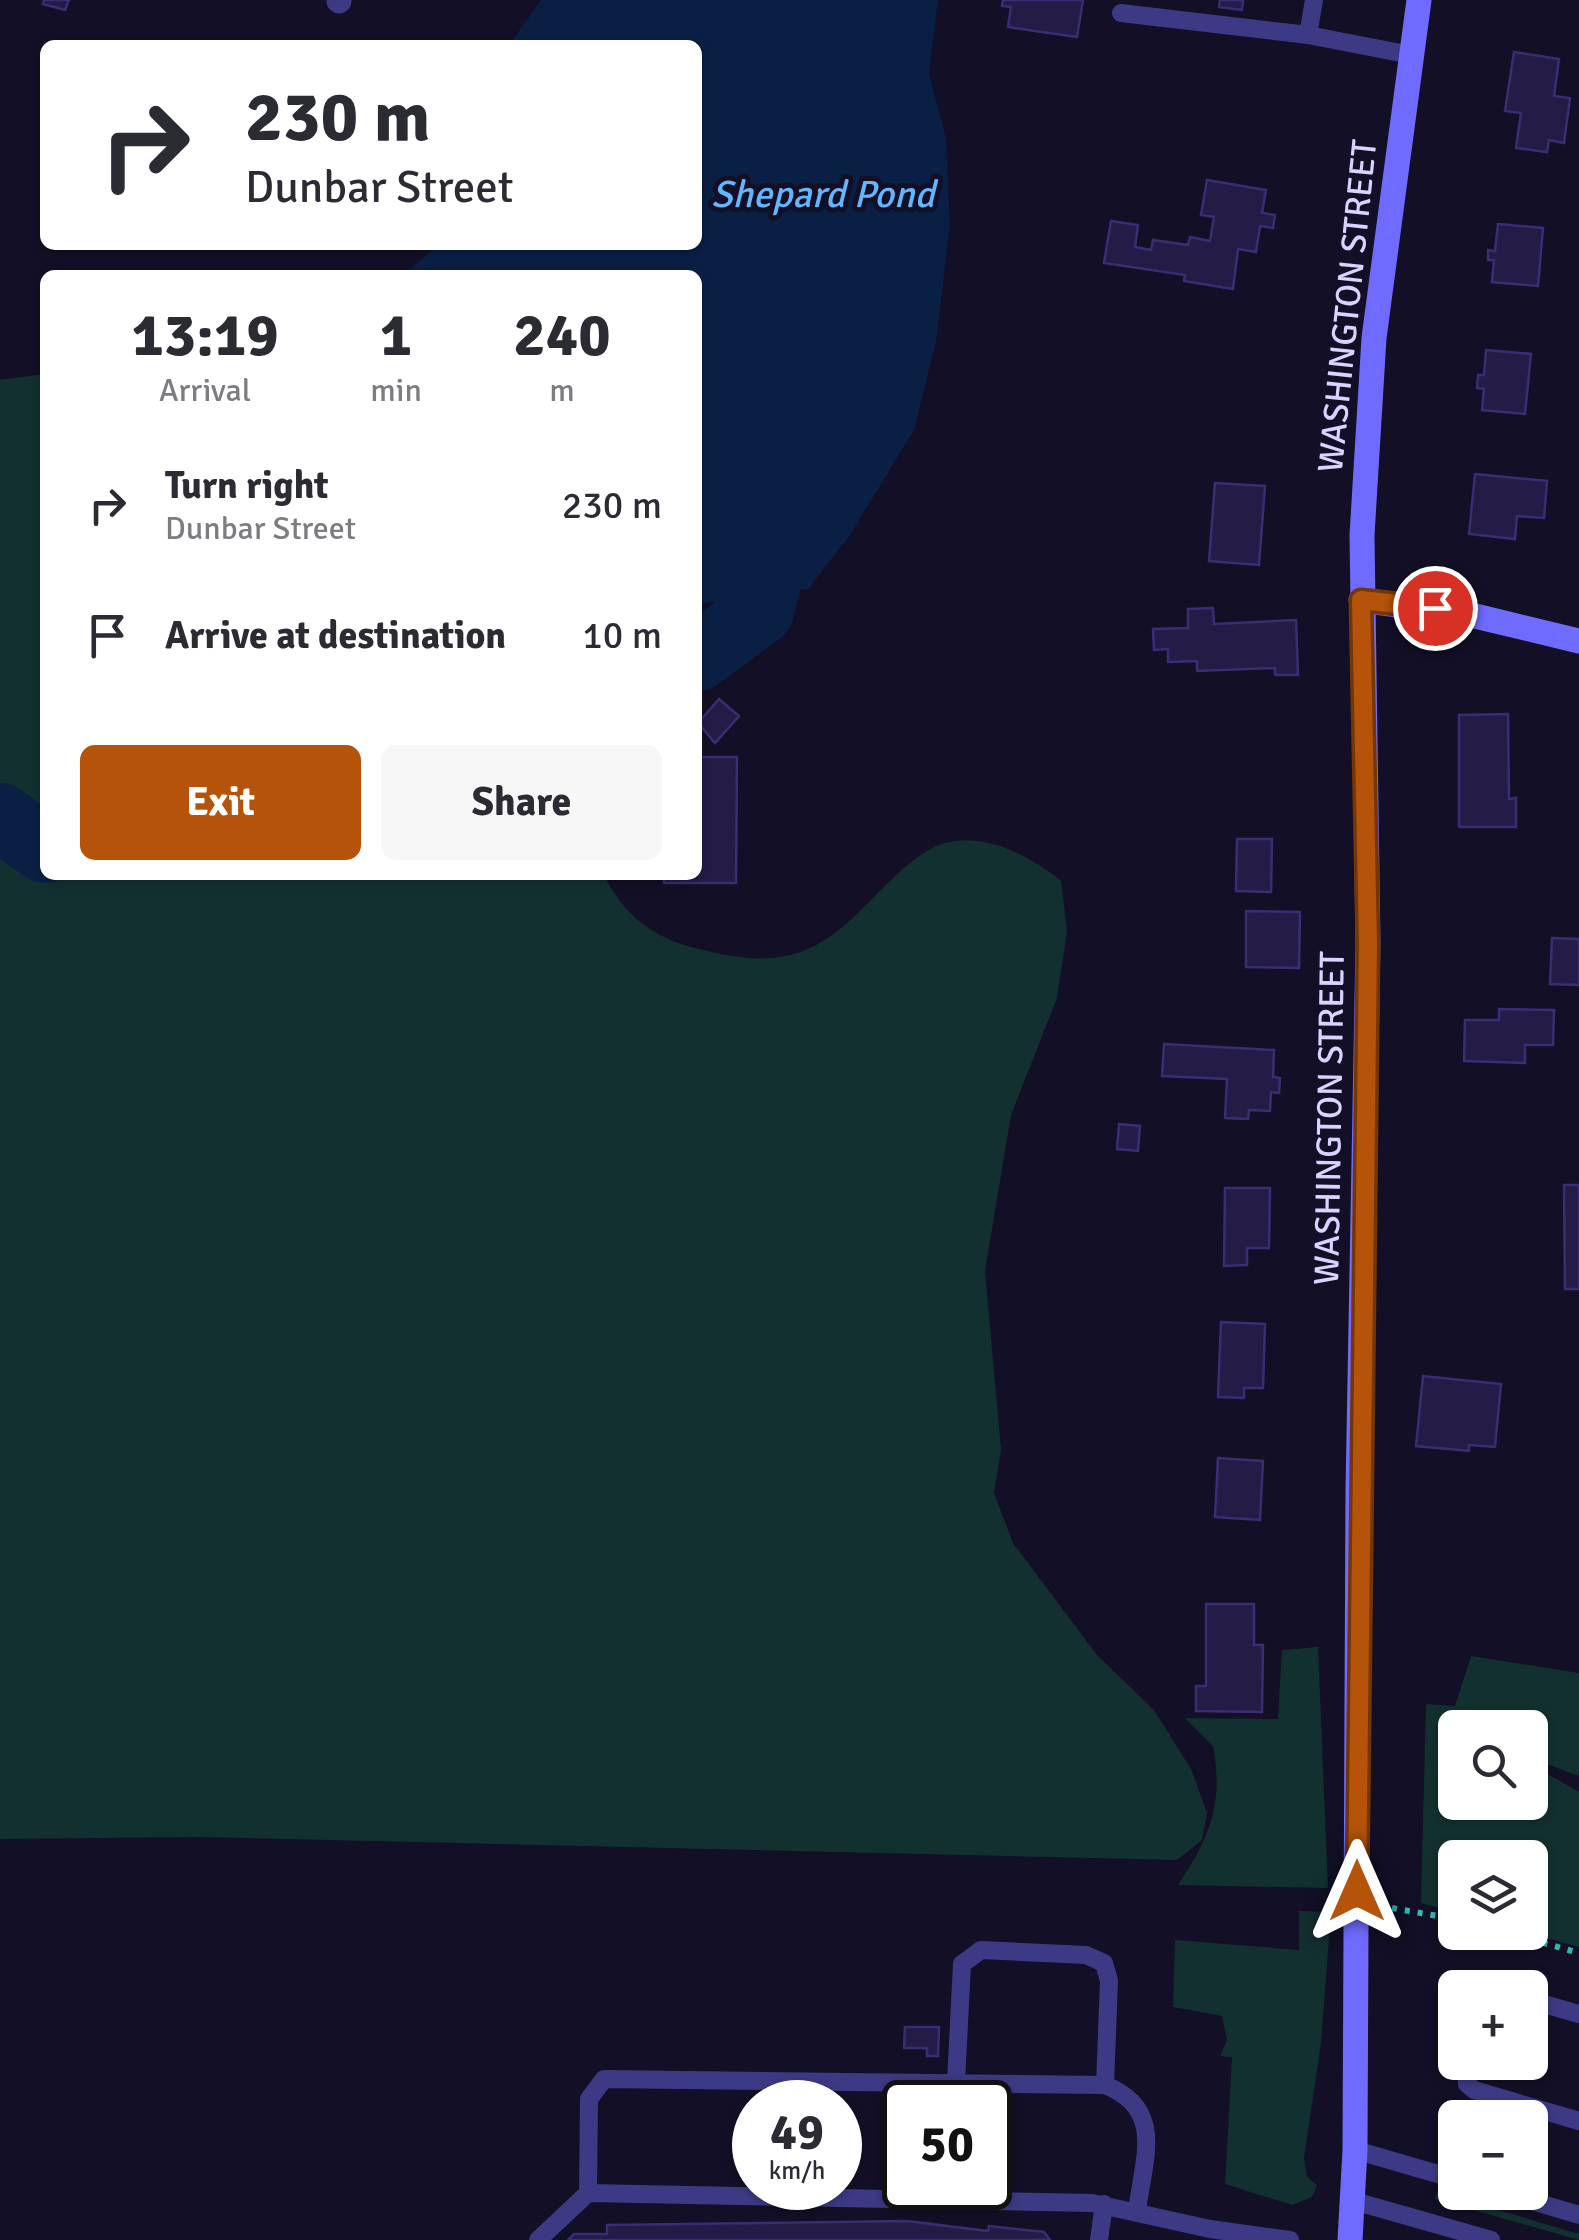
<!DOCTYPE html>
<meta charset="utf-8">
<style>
body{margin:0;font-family:Signika,sans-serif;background:#f7f7f7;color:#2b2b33;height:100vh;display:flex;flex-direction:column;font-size:38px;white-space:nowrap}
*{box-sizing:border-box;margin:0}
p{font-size:32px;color:#7c7c81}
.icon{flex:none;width:55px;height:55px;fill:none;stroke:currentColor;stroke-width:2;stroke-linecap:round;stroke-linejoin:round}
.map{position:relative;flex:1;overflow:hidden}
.side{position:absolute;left:40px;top:270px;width:662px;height:610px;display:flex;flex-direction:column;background:#fff;border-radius:15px;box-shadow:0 2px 8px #0004}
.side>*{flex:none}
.guide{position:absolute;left:40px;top:40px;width:662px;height:210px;border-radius:15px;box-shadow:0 2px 8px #0004;background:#fff;color:#2b2b33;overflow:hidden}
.controls{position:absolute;left:1438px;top:1710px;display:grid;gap:20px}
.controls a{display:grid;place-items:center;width:110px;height:110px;border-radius:15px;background:#fff;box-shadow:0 2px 8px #0004;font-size:50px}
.speed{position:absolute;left:732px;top:2080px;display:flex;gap:20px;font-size:50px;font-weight:700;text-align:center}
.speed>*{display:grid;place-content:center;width:130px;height:130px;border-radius:50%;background:#fff;box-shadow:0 2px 8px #0004;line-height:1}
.speed small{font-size:25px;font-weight:400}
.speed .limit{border:5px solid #111;border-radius:15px;background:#fff;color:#111}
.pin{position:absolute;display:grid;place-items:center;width:85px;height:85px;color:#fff;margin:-42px;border:5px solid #fff;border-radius:50%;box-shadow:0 2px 10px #0007}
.me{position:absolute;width:110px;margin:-55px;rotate:0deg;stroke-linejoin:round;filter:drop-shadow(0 0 8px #0008)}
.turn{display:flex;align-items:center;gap:35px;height:210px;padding:0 40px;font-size:45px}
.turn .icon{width:130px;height:130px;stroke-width:2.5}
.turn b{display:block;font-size:70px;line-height:85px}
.eta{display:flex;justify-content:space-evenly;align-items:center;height:170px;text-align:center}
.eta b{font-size:60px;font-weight:800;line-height:70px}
.cta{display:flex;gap:20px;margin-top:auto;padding:20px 40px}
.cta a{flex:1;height:115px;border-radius:15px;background:#b45309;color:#fff;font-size:40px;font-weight:800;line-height:115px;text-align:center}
.cta a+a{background:#f7f7f7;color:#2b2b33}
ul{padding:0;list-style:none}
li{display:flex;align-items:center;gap:30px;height:130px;padding:0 40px}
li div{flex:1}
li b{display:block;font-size:38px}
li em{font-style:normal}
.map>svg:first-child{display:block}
.green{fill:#12302f}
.water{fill:#0a1f44}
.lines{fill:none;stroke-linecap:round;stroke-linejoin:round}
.river{stroke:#0a1f44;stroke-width:68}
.building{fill:#241b47;stroke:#3b2d73;stroke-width:2.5}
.path{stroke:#2fb8b0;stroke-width:6;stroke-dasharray:5 8;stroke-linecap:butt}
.lane{stroke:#3d3a85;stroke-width:18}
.street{stroke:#3d3a85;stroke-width:25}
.secondary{stroke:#6f6bff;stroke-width:25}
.route-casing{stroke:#753606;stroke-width:25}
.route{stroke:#b45309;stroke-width:18}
.labels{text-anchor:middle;stroke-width:10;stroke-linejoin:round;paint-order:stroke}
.street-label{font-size:35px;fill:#d9d4ff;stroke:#130f26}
.water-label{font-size:38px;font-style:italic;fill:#62b6ff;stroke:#130f26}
</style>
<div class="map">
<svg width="1579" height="2240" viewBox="0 0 1579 2240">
<rect width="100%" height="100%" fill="#130f26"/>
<path class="green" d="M 45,374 L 45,875 L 604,875 C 623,914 653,938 695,948 C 730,957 765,964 801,952 C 853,933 881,879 927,851 C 970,824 1027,853 1061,881 L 1067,931 L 1057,998 L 1011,1115 L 985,1271 L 1001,1449 L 994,1493 L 1013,1543 L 1097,1655 L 1154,1710 L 1191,1769 L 1207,1813 L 1202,1840 L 1177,1860 L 200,1837 L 0,1839 L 0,380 Z
M 1318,1647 L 1328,1888 L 1178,1885 C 1209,1839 1224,1803 1213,1746 L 1185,1718 L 1278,1719 L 1282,1650 Z
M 1471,1656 L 1579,1673 L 1579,1776 L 1530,1758 L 1530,1728 L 1455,1728 L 1455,1802 L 1530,1802 L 1530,1764 L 1579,1792 L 1579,1947 L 1528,1933 L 1530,1858 L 1455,1858 L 1455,1912 L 1421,1903 L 1426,1704 L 1455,1706 Z
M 1299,1911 L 1331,1912 L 1321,2043 L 1304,2158 L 1307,2177 L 1317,2185 L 1312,2197 L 1292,2205 L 1225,2184 L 1232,2057 L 1220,2056 L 1227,2040 L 1222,2016 L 1173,2007 L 1175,1940 L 1299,1950 Z
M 1437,2192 L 1579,2234 L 1579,2240 L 1435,2199 Z"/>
<path class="water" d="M 541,0 L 938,0 L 929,73 L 946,139 L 950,225 L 936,341 L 914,430 L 850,535 L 808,589 L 698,604 L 698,275 L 403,275 L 438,245 L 698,245 L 698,45 L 509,45 Z"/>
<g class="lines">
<path class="river" d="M 698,657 L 760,611 L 786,507
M 0,817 L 45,849"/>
</g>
<path class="building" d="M 44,0 L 69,0 L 65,10 L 43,4 Z
M 1003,0 L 1083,0 L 1077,37 L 1008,27 L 1011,7 L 1002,6 Z
M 1220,0 L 1243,0 L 1242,10 L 1219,7 Z
M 1514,52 L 1559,59 L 1554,96 L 1570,98 L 1564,143 L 1549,140 L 1547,152 L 1516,148 L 1521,113 L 1505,111 Z
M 1207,180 L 1266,190 L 1262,213 L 1275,215 L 1273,228 L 1260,226 L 1256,252 L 1238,249 L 1233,289 L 1184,281 L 1185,275 L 1104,263 L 1111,221 L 1138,225 L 1135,247 L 1151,250 L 1153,240 L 1188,245 L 1190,237 L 1210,241 L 1214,217 L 1201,215 Z
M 1498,224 L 1543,228 L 1538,286 L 1492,282 L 1494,260 L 1488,260 L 1488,250 L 1495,251 Z
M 1486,350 L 1531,354 L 1525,414 L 1482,410 L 1484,389 L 1477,388 L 1478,375 L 1484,375 Z
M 1475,474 L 1547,481 L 1544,518 L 1517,516 L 1515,539 L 1469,534 Z
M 1215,483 L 1265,486 L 1259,565 L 1209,561 Z
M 1213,608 L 1214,624 L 1296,620 L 1298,675 L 1275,675 L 1275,668 L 1197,671 L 1197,661 L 1168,662 L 1168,649 L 1154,650 L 1153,629 L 1188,628 L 1188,609 Z
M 719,699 L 739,716 L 715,743 L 698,723 Z
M 1508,714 L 1509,799 L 1516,798 L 1516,827 L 1459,827 L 1459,715 Z
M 698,757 L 737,757 L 736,883 L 664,883 L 664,875 L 698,875 Z
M 1237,839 L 1272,839 L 1271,892 L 1236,891 Z
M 1246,911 L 1300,912 L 1299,968 L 1246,967 Z
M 1552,938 L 1579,939 L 1579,985 L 1550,984 Z
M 1499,1009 L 1554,1010 L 1553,1045 L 1525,1045 L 1525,1063 L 1464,1061 L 1465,1020 L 1499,1020 Z
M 1164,1044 L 1274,1050 L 1273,1077 L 1280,1078 L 1279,1093 L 1271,1092 L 1270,1111 L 1249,1110 L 1248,1119 L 1225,1118 L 1227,1079 L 1162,1076 Z
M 1119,1124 L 1140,1126 L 1138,1151 L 1117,1149 Z
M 1564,1185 L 1579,1185 L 1579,1289 L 1565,1289 Z
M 1225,1188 L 1270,1188 L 1269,1248 L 1247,1248 L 1247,1265 L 1224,1266 Z
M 1221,1322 L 1265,1324 L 1263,1388 L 1244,1388 L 1244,1398 L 1218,1397 Z
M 1423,1376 L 1501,1384 L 1495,1447 L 1469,1445 L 1469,1451 L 1416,1446 Z
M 1218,1458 L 1263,1461 L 1260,1520 L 1215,1517 Z
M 1206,1604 L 1254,1604 L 1254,1645 L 1263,1645 L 1262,1712 L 1196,1711 L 1196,1686 L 1206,1686 Z
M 905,2027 L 939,2027 L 938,2056 L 927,2056 L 927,2048 L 904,2048 Z
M 907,2221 L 988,2231 L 989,2226 L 1044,2232 L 1050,2240 L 568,2240 L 574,2234 L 607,2234 L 607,2225 Z"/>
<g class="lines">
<path class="path" d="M 1392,1908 L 1455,1919
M 1505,1932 L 1579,1953"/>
<path class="lane" d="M 1314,0 L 1308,35 L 1411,55
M 1121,13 L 1308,35
M 1530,2000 L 1579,2014
M 1466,2062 L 1467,2084 L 1474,2090 L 1579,2121
M 956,2082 L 962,1964 L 981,1950 L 1086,1955 L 1104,1963 L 1109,1981 L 1105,2085
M 1355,2150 L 1455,2179
M 1502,2192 L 1579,2215
M 588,2193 L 589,2099 L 604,2079 L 1105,2085 C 1166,2109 1143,2159 1137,2212
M 1354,2201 L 1491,2240
M 538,2240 L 588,2193 L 1092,2203 L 1210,2229 L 1290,2240
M 1099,2240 L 1104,2204"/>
<path class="street" d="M 339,1 L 339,0"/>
<path class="secondary" d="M 1361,600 L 1471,615 L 1579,641
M 1350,2240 L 1355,2150 L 1358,1489 L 1368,944 L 1362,535 L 1374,338 L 1419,0"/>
</g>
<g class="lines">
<g class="route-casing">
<path id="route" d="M 1357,1891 L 1368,944 L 1361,600 L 1435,608"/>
</g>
<use href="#route" class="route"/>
</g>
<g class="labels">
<g class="street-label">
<text transform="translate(1347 306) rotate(-84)" y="12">WASHINGTON STREET</text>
<text transform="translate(1329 1118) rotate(-89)" y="12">WASHINGTON STREET</text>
</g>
<g class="water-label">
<text x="823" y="207">Shepard Pond</text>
</g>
</g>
</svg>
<div class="controls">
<a><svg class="icon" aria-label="search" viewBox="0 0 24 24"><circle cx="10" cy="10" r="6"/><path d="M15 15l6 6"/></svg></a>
<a><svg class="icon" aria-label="layers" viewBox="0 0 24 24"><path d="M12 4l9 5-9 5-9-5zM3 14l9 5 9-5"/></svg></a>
<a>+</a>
<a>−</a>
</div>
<div class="speed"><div>49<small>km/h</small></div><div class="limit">50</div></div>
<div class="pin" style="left:1435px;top:608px;background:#d93025"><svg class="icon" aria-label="arrive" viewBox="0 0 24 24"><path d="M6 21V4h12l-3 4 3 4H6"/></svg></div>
<svg class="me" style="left:1357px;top:1891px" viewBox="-20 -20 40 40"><path d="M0-17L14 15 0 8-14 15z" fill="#b45309" stroke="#fff" stroke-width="4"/></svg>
<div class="guide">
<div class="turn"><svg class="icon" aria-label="right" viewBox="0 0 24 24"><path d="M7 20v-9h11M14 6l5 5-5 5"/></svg><div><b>230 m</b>Dunbar Street</div></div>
</div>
<section class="side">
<div class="eta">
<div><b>13:19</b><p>Arrival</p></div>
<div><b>1</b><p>min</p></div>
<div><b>240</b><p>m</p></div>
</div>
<ul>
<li><svg class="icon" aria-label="right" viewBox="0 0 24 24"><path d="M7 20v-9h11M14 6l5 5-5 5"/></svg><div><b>Turn right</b><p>Dunbar Street</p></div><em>230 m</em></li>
<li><svg class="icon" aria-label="arrive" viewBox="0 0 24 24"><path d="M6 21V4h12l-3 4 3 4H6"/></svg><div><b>Arrive at destination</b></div><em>10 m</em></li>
</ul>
<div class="cta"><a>Exit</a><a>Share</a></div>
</section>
</div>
